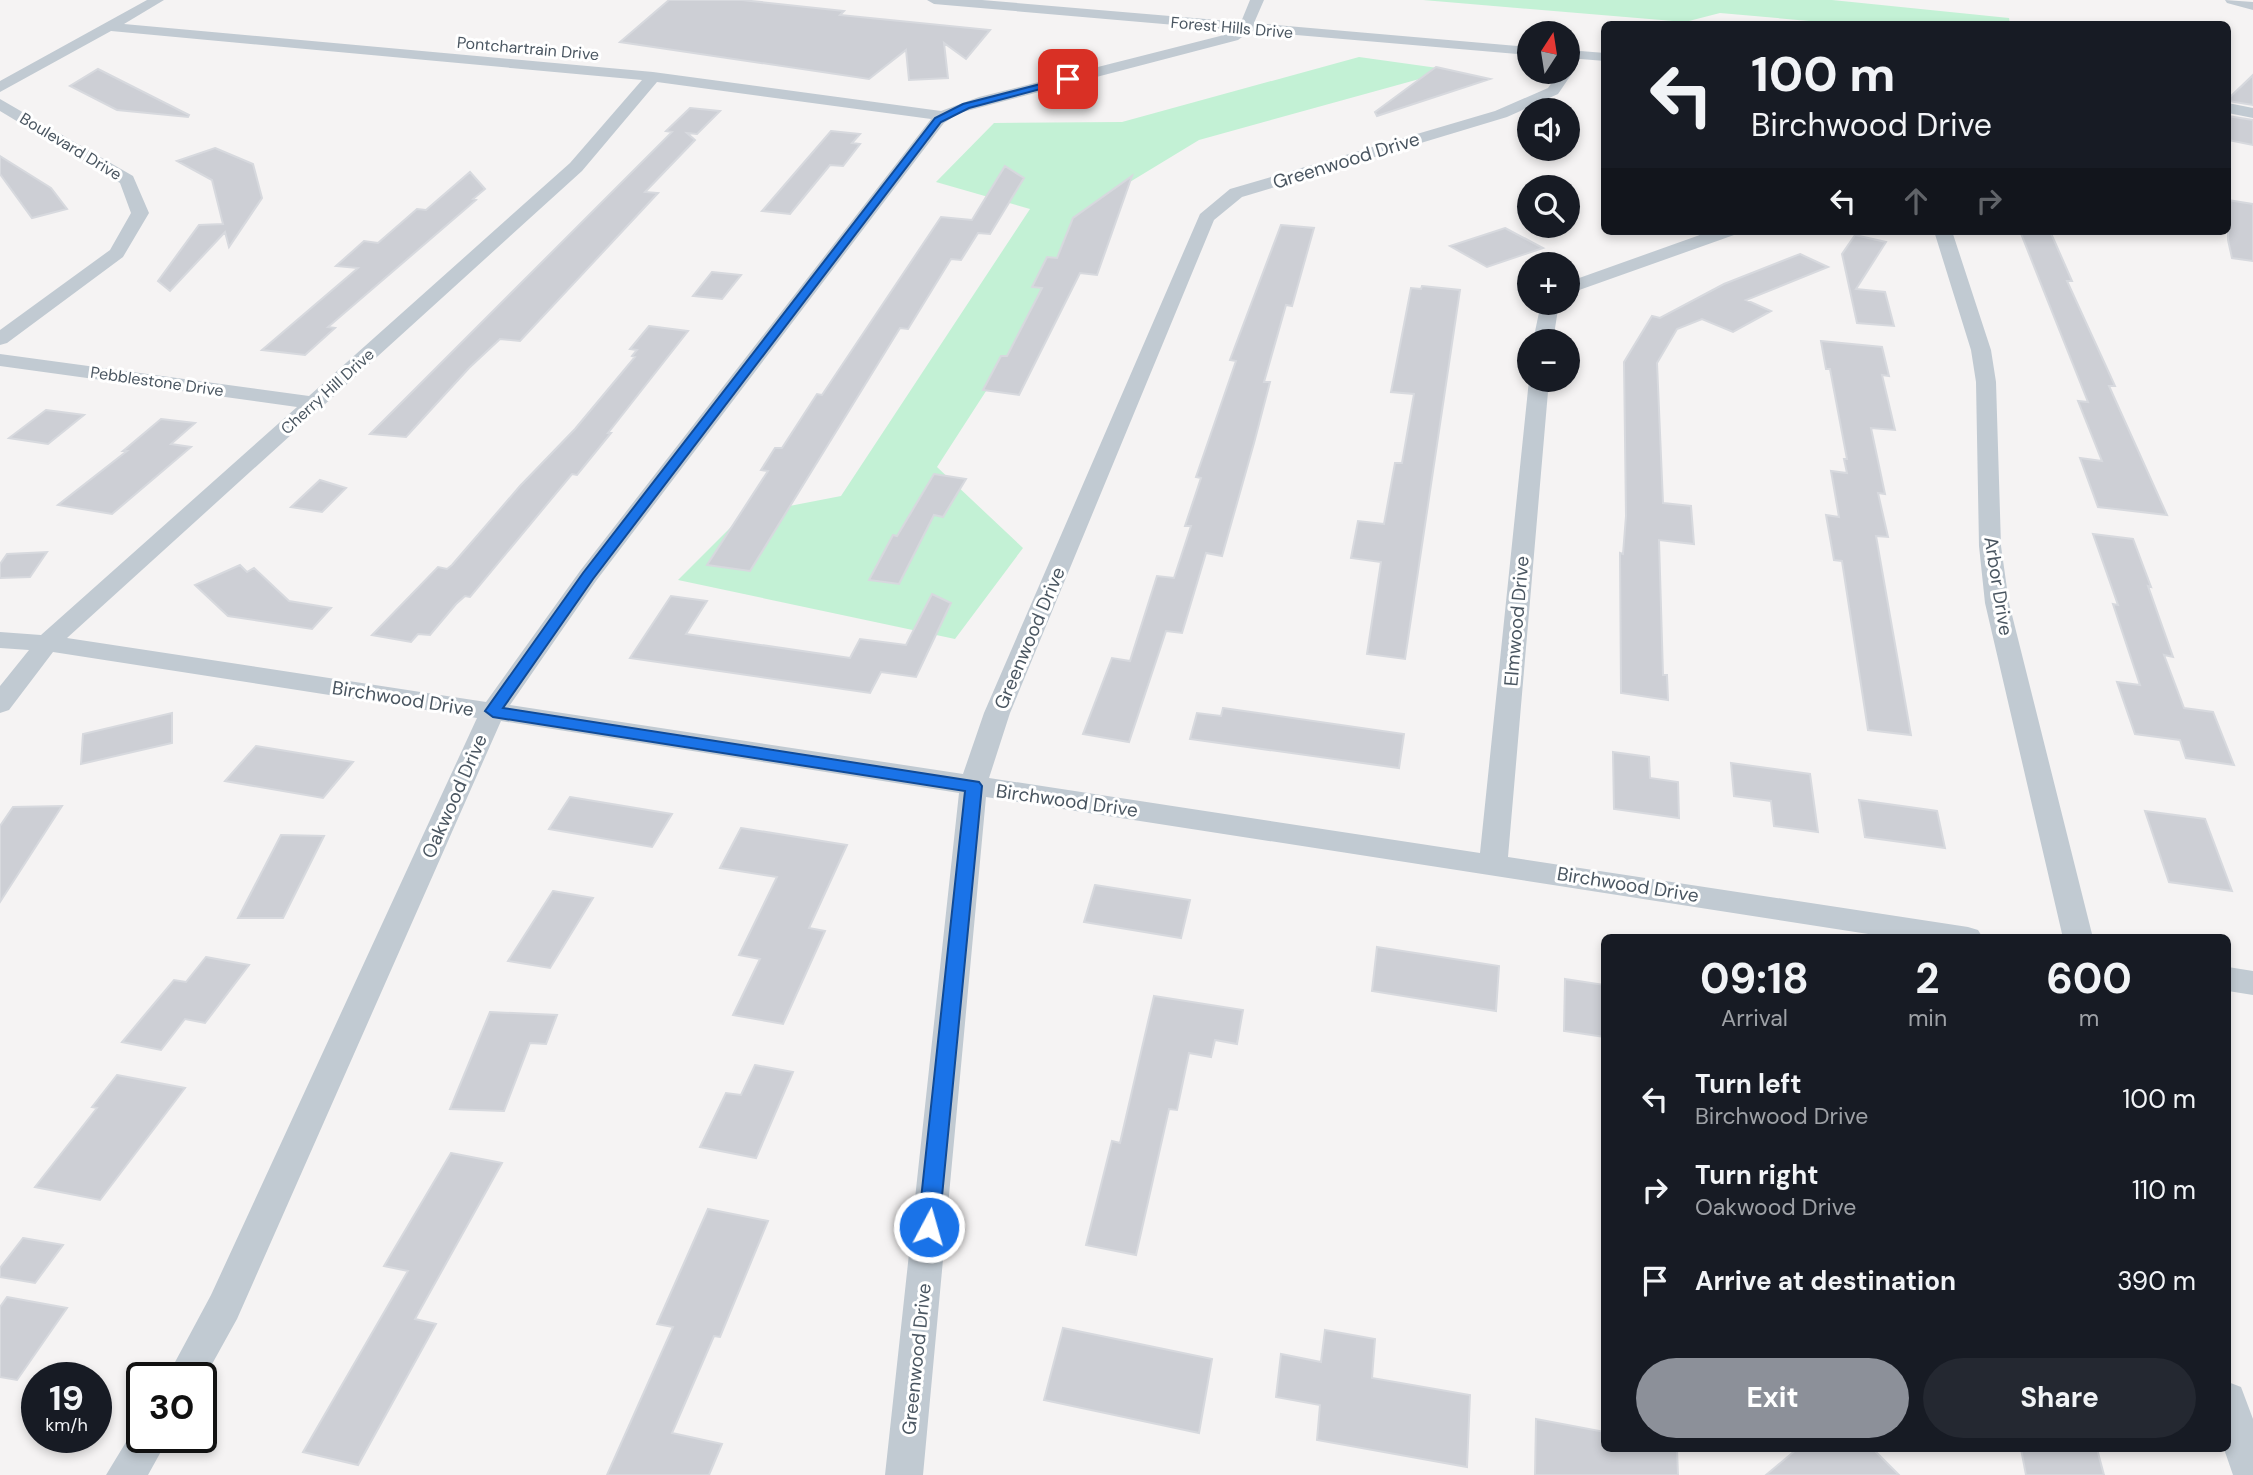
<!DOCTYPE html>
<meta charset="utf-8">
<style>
body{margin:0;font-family:"DM Sans",sans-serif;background:#242831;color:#f1f3f6;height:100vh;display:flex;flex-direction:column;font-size:26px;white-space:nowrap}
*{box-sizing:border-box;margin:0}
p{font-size:23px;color:#9ea1a6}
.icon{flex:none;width:38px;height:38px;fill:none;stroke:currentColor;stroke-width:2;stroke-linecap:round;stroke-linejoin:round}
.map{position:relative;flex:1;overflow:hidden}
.details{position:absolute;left:1601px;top:934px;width:630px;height:518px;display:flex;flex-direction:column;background:#171b24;border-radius:10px;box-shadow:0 4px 10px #0003}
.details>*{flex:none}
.hud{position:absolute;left:1601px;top:21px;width:630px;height:214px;border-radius:10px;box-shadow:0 4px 10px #0003;background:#171b24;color:#f1f3f6;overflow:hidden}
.needle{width:46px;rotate:12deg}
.tools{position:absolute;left:1517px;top:21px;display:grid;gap:14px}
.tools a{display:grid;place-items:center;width:63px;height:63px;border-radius:50%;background:#171b24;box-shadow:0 4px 10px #0003;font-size:35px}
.speed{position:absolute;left:21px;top:1362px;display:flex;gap:14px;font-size:35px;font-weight:700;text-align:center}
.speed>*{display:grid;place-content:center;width:91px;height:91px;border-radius:50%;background:#171b24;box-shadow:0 4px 10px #0003;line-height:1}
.speed small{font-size:18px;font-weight:400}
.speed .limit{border:4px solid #111;border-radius:10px;background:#fff;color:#111}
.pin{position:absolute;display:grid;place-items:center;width:60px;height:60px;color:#fff;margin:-30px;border-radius:14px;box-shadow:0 4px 10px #0006}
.me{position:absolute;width:77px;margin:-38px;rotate:6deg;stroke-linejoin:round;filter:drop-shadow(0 0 5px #0008)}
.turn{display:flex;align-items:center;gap:24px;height:147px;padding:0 35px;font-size:32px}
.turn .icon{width:91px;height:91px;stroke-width:2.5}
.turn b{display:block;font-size:49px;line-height:60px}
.lanes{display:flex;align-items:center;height:66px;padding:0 35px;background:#0003;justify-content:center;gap:35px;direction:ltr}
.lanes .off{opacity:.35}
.eta{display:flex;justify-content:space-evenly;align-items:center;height:119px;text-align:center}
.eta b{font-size:42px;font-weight:700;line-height:49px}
.primary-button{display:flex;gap:14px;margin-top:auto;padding:14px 35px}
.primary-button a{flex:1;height:80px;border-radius:42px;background:#8c9099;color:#fff;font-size:28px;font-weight:700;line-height:80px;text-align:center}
.primary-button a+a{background:#242831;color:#f1f3f6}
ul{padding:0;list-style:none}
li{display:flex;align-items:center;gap:21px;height:91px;padding:0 35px}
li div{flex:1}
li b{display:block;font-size:26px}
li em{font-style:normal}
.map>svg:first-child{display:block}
.green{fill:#c3f1d5}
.building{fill:#cdcfd5;stroke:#d7d9de;stroke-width:2}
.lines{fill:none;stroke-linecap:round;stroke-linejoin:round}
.street{fill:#c1cad2;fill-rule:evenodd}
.route{fill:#1a73e8;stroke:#114b97;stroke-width:2}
.labels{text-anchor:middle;stroke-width:6;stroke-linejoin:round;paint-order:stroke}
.far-street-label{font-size:16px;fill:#4a5661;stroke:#fff}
.street-label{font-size:19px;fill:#4a5661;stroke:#fff}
</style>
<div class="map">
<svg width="2253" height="1475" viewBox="0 0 2253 1475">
<rect width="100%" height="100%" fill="#f5f3f3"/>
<path class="green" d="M 1423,0 L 1832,0 L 2009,18 L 2010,24 L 1843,24 L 1720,13 L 1685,22 Z
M 1359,57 L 1452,70 L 1199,140 L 1115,191 L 937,467 L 1023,548 L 955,639 L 678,580 L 743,515 L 841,496 L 1030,209 L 936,182 L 994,123 L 1122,122 Z"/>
<path class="building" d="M 669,0 L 742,0 L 844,11 L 840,15 L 990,30 L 966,59 L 944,43 L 948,78 L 909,80 L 906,50 L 869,79 L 620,42 Z
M 1436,67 L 1490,79 L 1377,116 L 1375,112 Z
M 98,69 L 189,115 L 188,117 L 117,110 L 70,86 Z
M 2253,75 L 2253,105 L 2228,101 L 2228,99 Z
M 690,108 L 720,111 L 697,134 L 687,133 L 695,140 L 645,192 L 658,193 L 520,341 L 500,339 L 469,368 L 406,437 L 370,434 L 672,132 L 666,131 Z
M 2228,116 L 2253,120 L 2253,145 L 2228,140 Z
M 831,131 L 860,134 L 852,143 L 860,144 L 843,166 L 830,165 L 790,214 L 762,211 Z
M 215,148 L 253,164 L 262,198 L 229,247 L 225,232 L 170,291 L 158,281 L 199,225 L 223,224 L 212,180 L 177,161 Z
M 0,156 L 51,188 L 67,209 L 32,218 L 0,174 Z
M 1005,166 L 1024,178 L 990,234 L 978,233 L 961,260 L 951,259 L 908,329 L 900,328 L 750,571 L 707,565 L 768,471 L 761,470 L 775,448 L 782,448 L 817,394 L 822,395 L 941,217 L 972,220 Z
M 470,172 L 485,189 L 473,199 L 476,200 L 328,327 L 335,328 L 305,355 L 262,350 L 358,268 L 336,266 L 364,241 L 378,243 L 417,209 L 426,210 Z
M 1132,176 L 1097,275 L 1080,273 L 1019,395 L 983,390 L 1001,356 L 1007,356 L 1042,288 L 1032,287 L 1047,257 L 1057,258 L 1073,218 Z
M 2228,200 L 2253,204 L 2253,261 L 2232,258 L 2228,240 Z
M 1281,225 L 1314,228 L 1292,306 L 1286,305 L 1264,382 L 1270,382 L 1254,443 L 1222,556 L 1206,553 L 1182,633 L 1166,631 L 1129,742 L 1083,734 L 1112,658 L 1130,661 L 1157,576 L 1174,578 L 1191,526 L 1185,526 L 1201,478 L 1196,477 L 1236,361 L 1230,360 Z
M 1505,228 L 1543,248 L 1487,267 L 1450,246 Z
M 2020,231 L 2050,231 L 2072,281 L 2067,281 L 2115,386 L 2109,386 L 2167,515 L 2098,507 L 2080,458 L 2102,461 L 2078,401 L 2088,402 Z
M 1855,235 L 1886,242 L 1856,289 L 1885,292 L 1894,326 L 1857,323 L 1842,254 Z
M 1800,254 L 1828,267 L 1746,300 L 1771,311 L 1733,332 L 1702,319 L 1677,329 L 1657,363 L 1663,503 L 1691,506 L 1694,544 L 1659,540 L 1663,675 L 1667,675 L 1668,700 L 1621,693 L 1620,553 L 1623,554 L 1626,516 L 1624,362 L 1652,316 L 1660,318 L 1724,284 Z
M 712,272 L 741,275 L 722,299 L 693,296 Z
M 1422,286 L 1460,290 L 1405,659 L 1367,654 L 1381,562 L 1351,558 L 1358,521 L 1384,524 L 1395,463 L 1402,463 L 1414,394 L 1391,392 L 1411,288 L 1421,289 Z
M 649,326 L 688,331 L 608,433 L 611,433 L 577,475 L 572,474 L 470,597 L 465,596 L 456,604 L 430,635 L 418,634 L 411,642 L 372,635 L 438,567 L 447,569 L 452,565 L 520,486 L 575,429 L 635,357 L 632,356 L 637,350 L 630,349 Z
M 1821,341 L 1882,347 L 1889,376 L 1882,375 L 1895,430 L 1871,428 L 1885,494 L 1878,493 L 1888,537 L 1876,536 L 1911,735 L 1868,730 L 1842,561 L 1834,560 L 1826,515 L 1839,517 L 1831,471 L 1847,473 L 1844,459 L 1847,459 L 1830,369 L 1826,369 Z
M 46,410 L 84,415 L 48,444 L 9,438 Z
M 161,419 L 195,423 L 171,444 L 191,447 L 112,514 L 58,505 L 127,451 L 123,451 Z
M 934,474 L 966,479 L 943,517 L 934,515 L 899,584 L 869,580 L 893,535 L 897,536 Z
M 320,480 L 346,488 L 322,512 L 291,507 Z
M 2093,534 L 2133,539 L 2151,587 L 2148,586 L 2173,657 L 2164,655 L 2184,708 L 2213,712 L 2234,765 L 2186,758 L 2180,740 L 2135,734 L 2117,682 L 2140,685 L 2113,604 L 2118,605 Z
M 47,552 L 30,577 L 0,578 L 0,564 L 7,554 Z
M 240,565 L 247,572 L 254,568 L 289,601 L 331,608 L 312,629 L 228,616 L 195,585 Z
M 932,594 L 951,603 L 916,677 L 881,672 L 870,693 L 630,658 L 671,596 L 707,601 L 686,634 L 850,658 L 860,639 L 906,645 Z
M 1223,708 L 1404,734 L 1399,768 L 1190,739 L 1197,713 L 1221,716 Z
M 172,713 L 172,743 L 81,764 L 83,734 Z
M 256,746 L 353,762 L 323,798 L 225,781 Z
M 1613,752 L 1649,757 L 1650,778 L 1678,782 L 1679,818 L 1614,809 Z
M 1731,763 L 1810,774 L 1818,832 L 1774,826 L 1771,801 L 1734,796 Z
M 570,797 L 672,814 L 652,847 L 549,829 Z
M 1859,800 L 1937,811 L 1945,848 L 1865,837 Z
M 62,806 L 0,902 L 0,826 L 13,807 Z
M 2145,811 L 2205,819 L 2232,891 L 2169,882 Z
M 741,828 L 847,845 L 809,928 L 825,931 L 783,1024 L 733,1015 L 760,959 L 739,955 L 777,877 L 720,868 Z
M 281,835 L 324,836 L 283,918 L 238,918 Z
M 1095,885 L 1190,900 L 1181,938 L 1084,922 Z
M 553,891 L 593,898 L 550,968 L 508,961 Z
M 1377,947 L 1499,966 L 1496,1011 L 1372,991 Z
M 206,957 L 249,965 L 205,1023 L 185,1019 L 161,1050 L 122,1042 L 174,980 L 186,982 Z
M 1565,979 L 1605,985 L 1605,1037 L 1564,1031 Z
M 1154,996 L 1243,1010 L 1237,1044 L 1215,1040 L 1211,1057 L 1189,1053 L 1177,1110 L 1169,1109 L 1136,1255 L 1086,1245 L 1112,1141 L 1120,1143 Z
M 490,1012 L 557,1015 L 546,1044 L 530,1043 L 504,1111 L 450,1109 Z
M 755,1065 L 793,1072 L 756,1158 L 700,1147 L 726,1093 L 741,1095 Z
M 117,1075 L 185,1088 L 100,1200 L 35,1187 L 97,1108 L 92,1107 Z
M 451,1153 L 502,1163 L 415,1319 L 436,1324 L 358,1465 L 303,1452 L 408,1271 L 384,1266 Z
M 708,1209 L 768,1221 L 720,1337 L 714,1336 L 672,1433 L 722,1444 L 709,1475 L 607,1475 L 673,1327 L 657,1324 Z
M 23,1238 L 63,1245 L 35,1283 L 0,1277 L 0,1268 Z
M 7,1297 L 67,1308 L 17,1380 L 0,1377 L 0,1307 Z
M 1063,1328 L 1212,1359 L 1199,1433 L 1044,1400 Z
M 1325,1330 L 1375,1339 L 1372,1378 L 1470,1395 L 1467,1467 L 1317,1440 L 1320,1405 L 1276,1397 L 1281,1354 L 1321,1362 Z
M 1536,1419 L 1605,1432 L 1605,1449 L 1677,1449 L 1678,1475 L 1535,1475 Z
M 1797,1449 L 1873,1449 L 1899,1475 L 1766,1475 Z
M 2021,1449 L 2097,1449 L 2104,1475 L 2026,1475 Z"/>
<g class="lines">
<path class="street" d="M 147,0 L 164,0 L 124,24 L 653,72 L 941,111 L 979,97 L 1228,34 L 1233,30 L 934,4 L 927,0 L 982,0 L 1241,22 L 1250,0 L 1264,0 L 1254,23 L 1530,47 L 1530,55 L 1250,31 L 1238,40 L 959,113 L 944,123 L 596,581 L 510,705 L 963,774 L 984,713 L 1200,214 L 1230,189 L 1495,111 L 1548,88 L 1559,72 L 1568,72 L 1568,68 L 1573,72 L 1558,94 L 1507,117 L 1242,197 L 1214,220 L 1010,713 L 989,778 L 1480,853 L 1529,380 L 1549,380 L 1508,857 L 1968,927 L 1978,930 L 1983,938 L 1894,938 L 986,797 L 923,1475 L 885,1475 L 959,793 L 501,721 L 237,1319 L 201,1384 L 201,1377 L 167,1377 L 211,1295 L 477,718 L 53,652 L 9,710 L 0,713 L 0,686 L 29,650 L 0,648 L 0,632 L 41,635 L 297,407 L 0,366 L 0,354 L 309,396 L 570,163 L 642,80 L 111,31 L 0,92 L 0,81 ZM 657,82 L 931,119 L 580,571 L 486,702 L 67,638 L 582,171 Z
M 2225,0 L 2253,2 L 2253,10 L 2227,3 Z
M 1568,50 L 1605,53 L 1605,61 L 1568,58 Z
M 0,99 L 133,176 L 149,213 L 123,257 L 7,343 L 0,345 L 0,330 L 110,250 L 131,213 L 120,183 L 0,111 Z
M 2228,103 L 2253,108 L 2253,118 L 2228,113 Z
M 1711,231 L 1737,231 L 1734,235 L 1568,294 L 1568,282 Z
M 1934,231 L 1952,231 L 1991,350 L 1996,382 L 2001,546 L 2009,603 L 2093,938 L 2063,938 L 1985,603 L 1979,546 L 1976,382 L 1971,350 Z
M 1541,303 L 1559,303 L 1553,341 L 1533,341 Z
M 2228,967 L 2253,971 L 2253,995 L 2228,991 Z
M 2228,1382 L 2241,1387 L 2253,1419 L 2253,1475 L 2233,1475 L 2224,1449 L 2228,1449 Z
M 142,1421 L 142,1437 L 169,1437 L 148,1475 L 106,1475 L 137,1424 Z"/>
</g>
<path class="route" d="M 1068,77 L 1071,81 L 969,108 L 941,122 L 593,579 L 503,708 L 979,782 L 982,786 L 939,1227 L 936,1234 L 929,1237 L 921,1234 L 918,1227 L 965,791 L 493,717 L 485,711 L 583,573 L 935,118 L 963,104 Z"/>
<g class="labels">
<g class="far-street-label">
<text transform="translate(1232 27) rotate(5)" y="6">Forest Hills Drive</text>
<text transform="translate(528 48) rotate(5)" y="6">Pontchartrain Drive</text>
<text transform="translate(71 146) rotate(31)" y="6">Boulevard Drive</text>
<text transform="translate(157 381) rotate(8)" y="6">Pebblestone Drive</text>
<text transform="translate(327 391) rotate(-42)" y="6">Cherry Hill Drive</text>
</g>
<g class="street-label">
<text transform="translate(1346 160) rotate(-17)" y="7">Greenwood Drive</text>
<text transform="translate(1999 586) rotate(81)" y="7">Arbor Drive</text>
<text transform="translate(1516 621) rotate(-85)" y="7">Elmwood Drive</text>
<text transform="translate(1029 638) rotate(-67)" y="7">Greenwood Drive</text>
<text transform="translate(403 698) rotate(9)" y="7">Birchwood Drive</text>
<text transform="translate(454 796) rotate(-66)" y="7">Oakwood Drive</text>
<text transform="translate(1067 800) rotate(8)" y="7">Birchwood Drive</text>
<text transform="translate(1628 884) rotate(9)" y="7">Birchwood Drive</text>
<text transform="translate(916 1359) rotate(-84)" y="7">Greenwood Drive</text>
</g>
</g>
</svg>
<div class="tools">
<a><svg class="needle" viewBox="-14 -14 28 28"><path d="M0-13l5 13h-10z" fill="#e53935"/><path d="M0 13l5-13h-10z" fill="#9ea1a6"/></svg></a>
<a><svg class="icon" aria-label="sound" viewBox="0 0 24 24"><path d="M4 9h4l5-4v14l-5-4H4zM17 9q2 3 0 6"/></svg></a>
<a><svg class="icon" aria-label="search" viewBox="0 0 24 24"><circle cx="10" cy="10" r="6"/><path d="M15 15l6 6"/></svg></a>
<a>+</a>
<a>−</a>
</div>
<div class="speed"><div>19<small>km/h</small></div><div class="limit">30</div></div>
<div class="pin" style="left:1068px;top:79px;background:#d93025"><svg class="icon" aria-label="arrive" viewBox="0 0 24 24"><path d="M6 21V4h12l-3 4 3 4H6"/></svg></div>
<svg class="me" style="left:929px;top:1227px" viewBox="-20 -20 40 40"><circle r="17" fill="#1a73e8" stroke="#fff" stroke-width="3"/><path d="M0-11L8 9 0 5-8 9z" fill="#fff"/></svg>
<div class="hud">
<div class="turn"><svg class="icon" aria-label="left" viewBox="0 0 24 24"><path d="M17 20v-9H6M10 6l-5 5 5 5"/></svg><div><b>100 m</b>Birchwood Drive</div></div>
<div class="lanes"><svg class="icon" aria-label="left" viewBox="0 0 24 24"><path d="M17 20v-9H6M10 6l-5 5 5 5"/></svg><svg class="icon off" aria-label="ahead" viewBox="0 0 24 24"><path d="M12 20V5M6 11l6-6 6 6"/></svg><svg class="icon off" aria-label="right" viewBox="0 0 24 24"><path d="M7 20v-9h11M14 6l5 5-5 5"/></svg></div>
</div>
<section class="details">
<div class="eta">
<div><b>09:18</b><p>Arrival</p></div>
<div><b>2</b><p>min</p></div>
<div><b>600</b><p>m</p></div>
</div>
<ul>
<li><svg class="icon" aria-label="left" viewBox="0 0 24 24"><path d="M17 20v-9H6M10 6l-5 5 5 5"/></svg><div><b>Turn left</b><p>Birchwood Drive</p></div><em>100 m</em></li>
<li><svg class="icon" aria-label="right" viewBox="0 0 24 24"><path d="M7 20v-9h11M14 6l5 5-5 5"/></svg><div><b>Turn right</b><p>Oakwood Drive</p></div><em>110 m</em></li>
<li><svg class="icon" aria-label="arrive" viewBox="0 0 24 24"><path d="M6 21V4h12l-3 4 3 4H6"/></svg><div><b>Arrive at destination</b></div><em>390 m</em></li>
</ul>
<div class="primary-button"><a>Exit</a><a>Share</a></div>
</section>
</div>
